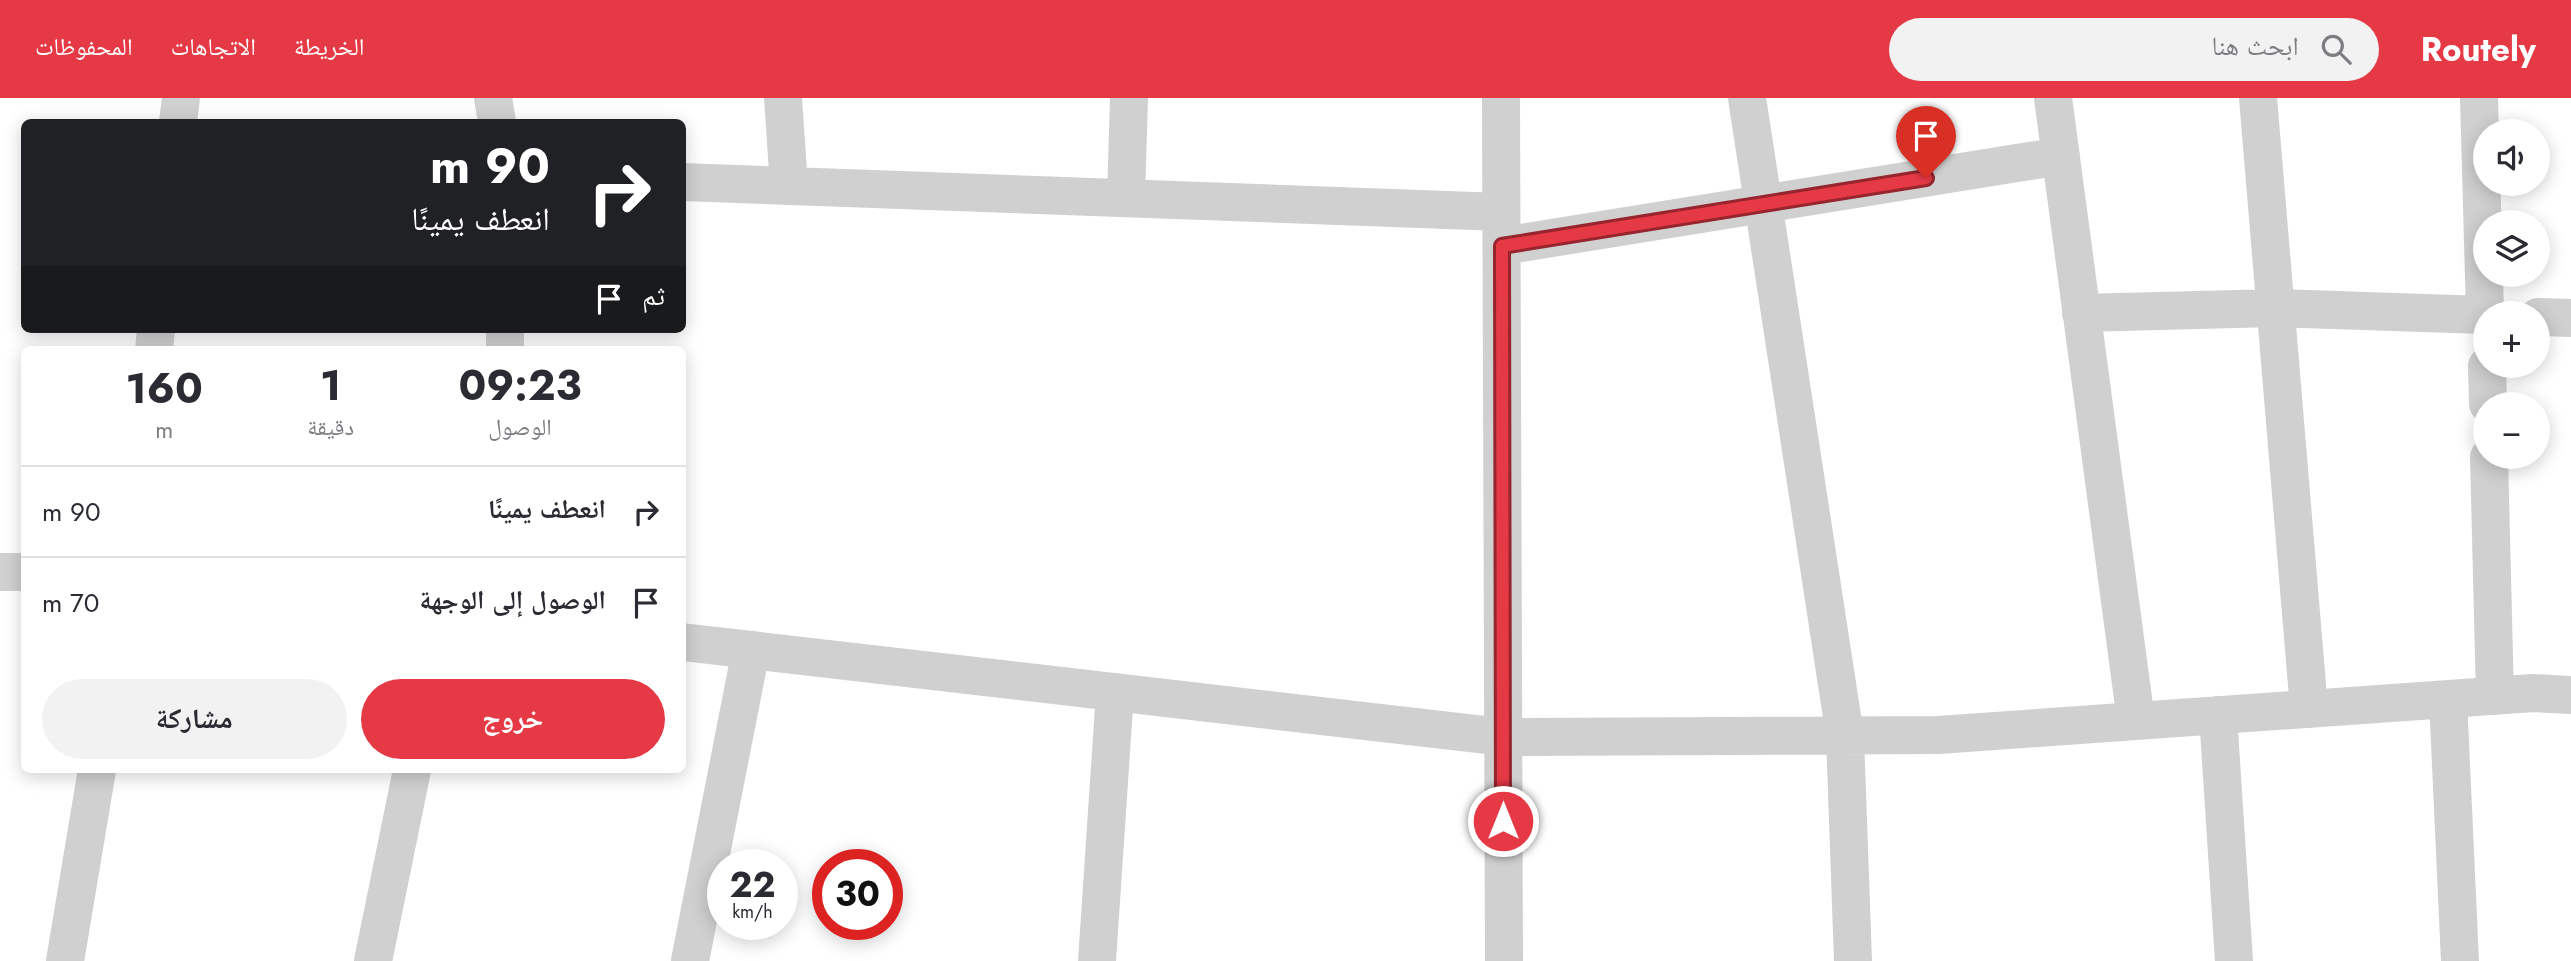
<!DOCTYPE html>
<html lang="ar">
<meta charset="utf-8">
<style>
body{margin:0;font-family:Jost,"Noto Naskh Arabic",sans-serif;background:#f2f2f3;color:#2b2b33;direction:rtl;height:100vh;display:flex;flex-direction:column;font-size:26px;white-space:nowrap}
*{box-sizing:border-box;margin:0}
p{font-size:23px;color:#7c7c81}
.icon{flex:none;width:38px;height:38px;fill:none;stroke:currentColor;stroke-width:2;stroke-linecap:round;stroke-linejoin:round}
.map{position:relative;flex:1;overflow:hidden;direction:ltr}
.side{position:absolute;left:21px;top:248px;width:665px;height:427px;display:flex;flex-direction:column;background:#fff;border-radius:10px;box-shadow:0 4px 18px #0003;direction:rtl}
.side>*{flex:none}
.hud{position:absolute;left:21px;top:21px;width:665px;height:214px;border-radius:10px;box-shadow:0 4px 18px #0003;direction:rtl;background:#202124;color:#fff;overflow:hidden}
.fabs{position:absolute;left:2473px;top:21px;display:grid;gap:14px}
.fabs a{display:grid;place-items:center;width:77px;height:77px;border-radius:50%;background:#fff;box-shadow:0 4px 18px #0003;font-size:35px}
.speed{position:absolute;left:707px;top:751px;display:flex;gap:14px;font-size:35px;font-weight:700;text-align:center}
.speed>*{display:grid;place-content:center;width:91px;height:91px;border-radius:50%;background:#fff;box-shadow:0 4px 18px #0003;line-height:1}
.speed small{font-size:18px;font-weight:400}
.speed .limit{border:10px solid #d22;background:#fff;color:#111}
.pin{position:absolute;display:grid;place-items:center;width:60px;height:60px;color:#fff;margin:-72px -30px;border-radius:50% 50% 50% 0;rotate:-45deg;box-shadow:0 0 7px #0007}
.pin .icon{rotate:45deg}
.me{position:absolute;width:77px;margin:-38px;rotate:0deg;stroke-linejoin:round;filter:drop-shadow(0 0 5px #0008)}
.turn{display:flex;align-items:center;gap:24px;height:147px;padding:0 21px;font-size:32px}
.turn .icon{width:91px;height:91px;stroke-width:2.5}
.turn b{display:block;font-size:49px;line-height:60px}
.then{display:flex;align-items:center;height:66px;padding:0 21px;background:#0003;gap:14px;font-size:26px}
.eta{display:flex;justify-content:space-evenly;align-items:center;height:119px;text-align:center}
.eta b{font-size:42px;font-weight:700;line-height:49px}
.primary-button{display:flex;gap:14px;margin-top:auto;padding:14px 21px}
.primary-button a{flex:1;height:80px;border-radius:42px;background:#e63946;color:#fff;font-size:28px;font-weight:700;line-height:80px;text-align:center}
.primary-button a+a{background:#f2f2f3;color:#2b2b33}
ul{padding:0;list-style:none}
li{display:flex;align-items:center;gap:21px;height:91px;padding:0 21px;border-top:2px solid #e1e1e2}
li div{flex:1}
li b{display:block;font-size:26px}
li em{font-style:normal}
header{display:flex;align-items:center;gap:42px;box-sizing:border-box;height:98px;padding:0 35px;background:#e63946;color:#fff}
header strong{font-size:33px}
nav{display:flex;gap:38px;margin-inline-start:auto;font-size:24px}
.search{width:490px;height:63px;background:#f2f2f3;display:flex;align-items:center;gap:18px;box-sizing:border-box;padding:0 24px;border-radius:38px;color:#7c7c81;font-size:26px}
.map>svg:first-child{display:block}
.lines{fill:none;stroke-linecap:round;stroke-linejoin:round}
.minor{stroke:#d0d0d0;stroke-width:38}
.route-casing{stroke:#96252e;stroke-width:18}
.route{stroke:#e63946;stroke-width:12}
</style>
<header>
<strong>Routely</strong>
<div class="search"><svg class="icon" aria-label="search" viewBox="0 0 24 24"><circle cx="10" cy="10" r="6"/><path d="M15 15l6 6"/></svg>ابحث هنا</div>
<nav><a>الخريطة</a><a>الاتجاهات</a><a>المحفوظات</a></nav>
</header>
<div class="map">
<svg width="2571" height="863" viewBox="0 0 2571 863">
<rect width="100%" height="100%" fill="#fff"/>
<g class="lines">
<path class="minor" d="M 493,0 L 497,24
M 783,0 L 789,88
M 1501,0 L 1504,863
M 1747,0 L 1845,638 L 1853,863
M 2053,0 L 2136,623
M 2258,0 L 2309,611
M 2479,0 L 2485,215
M 178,24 L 181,0
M 682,84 L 1501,114
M 1126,100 L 1129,0
M 1502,148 L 2061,58
M 2081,215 L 2275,210 L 2485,217
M 2538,219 L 2571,220
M 154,252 L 156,231
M 505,252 L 505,231
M 2487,268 L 2488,306
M 2489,359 L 2495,598
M 0,474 L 24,474
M 682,544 L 1503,639 L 1938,637 L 2533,595 L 2571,597
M 2448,601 L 2460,863
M 2218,617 L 2234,863
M 65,863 L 97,672
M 373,863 L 412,672
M 690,863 L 751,552
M 1097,863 L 1115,594"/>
</g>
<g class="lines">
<g class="route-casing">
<path id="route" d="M 1503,723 L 1502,148 L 1926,80"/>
</g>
<use href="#route" class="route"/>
</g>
</svg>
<div class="fabs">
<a><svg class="icon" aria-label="sound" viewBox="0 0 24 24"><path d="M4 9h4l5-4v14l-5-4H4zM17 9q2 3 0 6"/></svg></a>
<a><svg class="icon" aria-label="layers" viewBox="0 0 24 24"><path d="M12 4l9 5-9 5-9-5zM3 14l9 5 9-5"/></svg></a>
<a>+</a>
<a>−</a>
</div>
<div class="speed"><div>22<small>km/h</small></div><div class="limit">30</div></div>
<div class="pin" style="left:1926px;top:80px;background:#d93025"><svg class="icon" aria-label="arrive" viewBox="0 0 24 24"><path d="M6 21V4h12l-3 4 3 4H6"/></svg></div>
<svg class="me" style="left:1503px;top:723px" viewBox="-20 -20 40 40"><circle r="17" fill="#e63946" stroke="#fff" stroke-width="3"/><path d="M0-11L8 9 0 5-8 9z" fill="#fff"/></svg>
<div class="hud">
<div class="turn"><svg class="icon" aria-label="right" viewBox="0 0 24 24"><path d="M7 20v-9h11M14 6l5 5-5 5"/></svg><div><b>90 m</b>انعطف يمينًا</div></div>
<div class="then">ثم<svg class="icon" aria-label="arrive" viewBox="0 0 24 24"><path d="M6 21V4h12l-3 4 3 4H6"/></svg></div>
</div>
<section class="side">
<div class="eta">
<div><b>09:23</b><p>الوصول</p></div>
<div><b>1</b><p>دقيقة</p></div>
<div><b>160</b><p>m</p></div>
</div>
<ul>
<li><svg class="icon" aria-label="right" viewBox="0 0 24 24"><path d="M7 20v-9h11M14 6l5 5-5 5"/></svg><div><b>انعطف يمينًا</b></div><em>90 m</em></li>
<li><svg class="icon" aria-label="arrive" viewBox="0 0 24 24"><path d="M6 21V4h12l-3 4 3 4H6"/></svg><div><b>الوصول إلى الوجهة</b></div><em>70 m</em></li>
</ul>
<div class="primary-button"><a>خروج</a><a>مشاركة</a></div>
</section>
</div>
